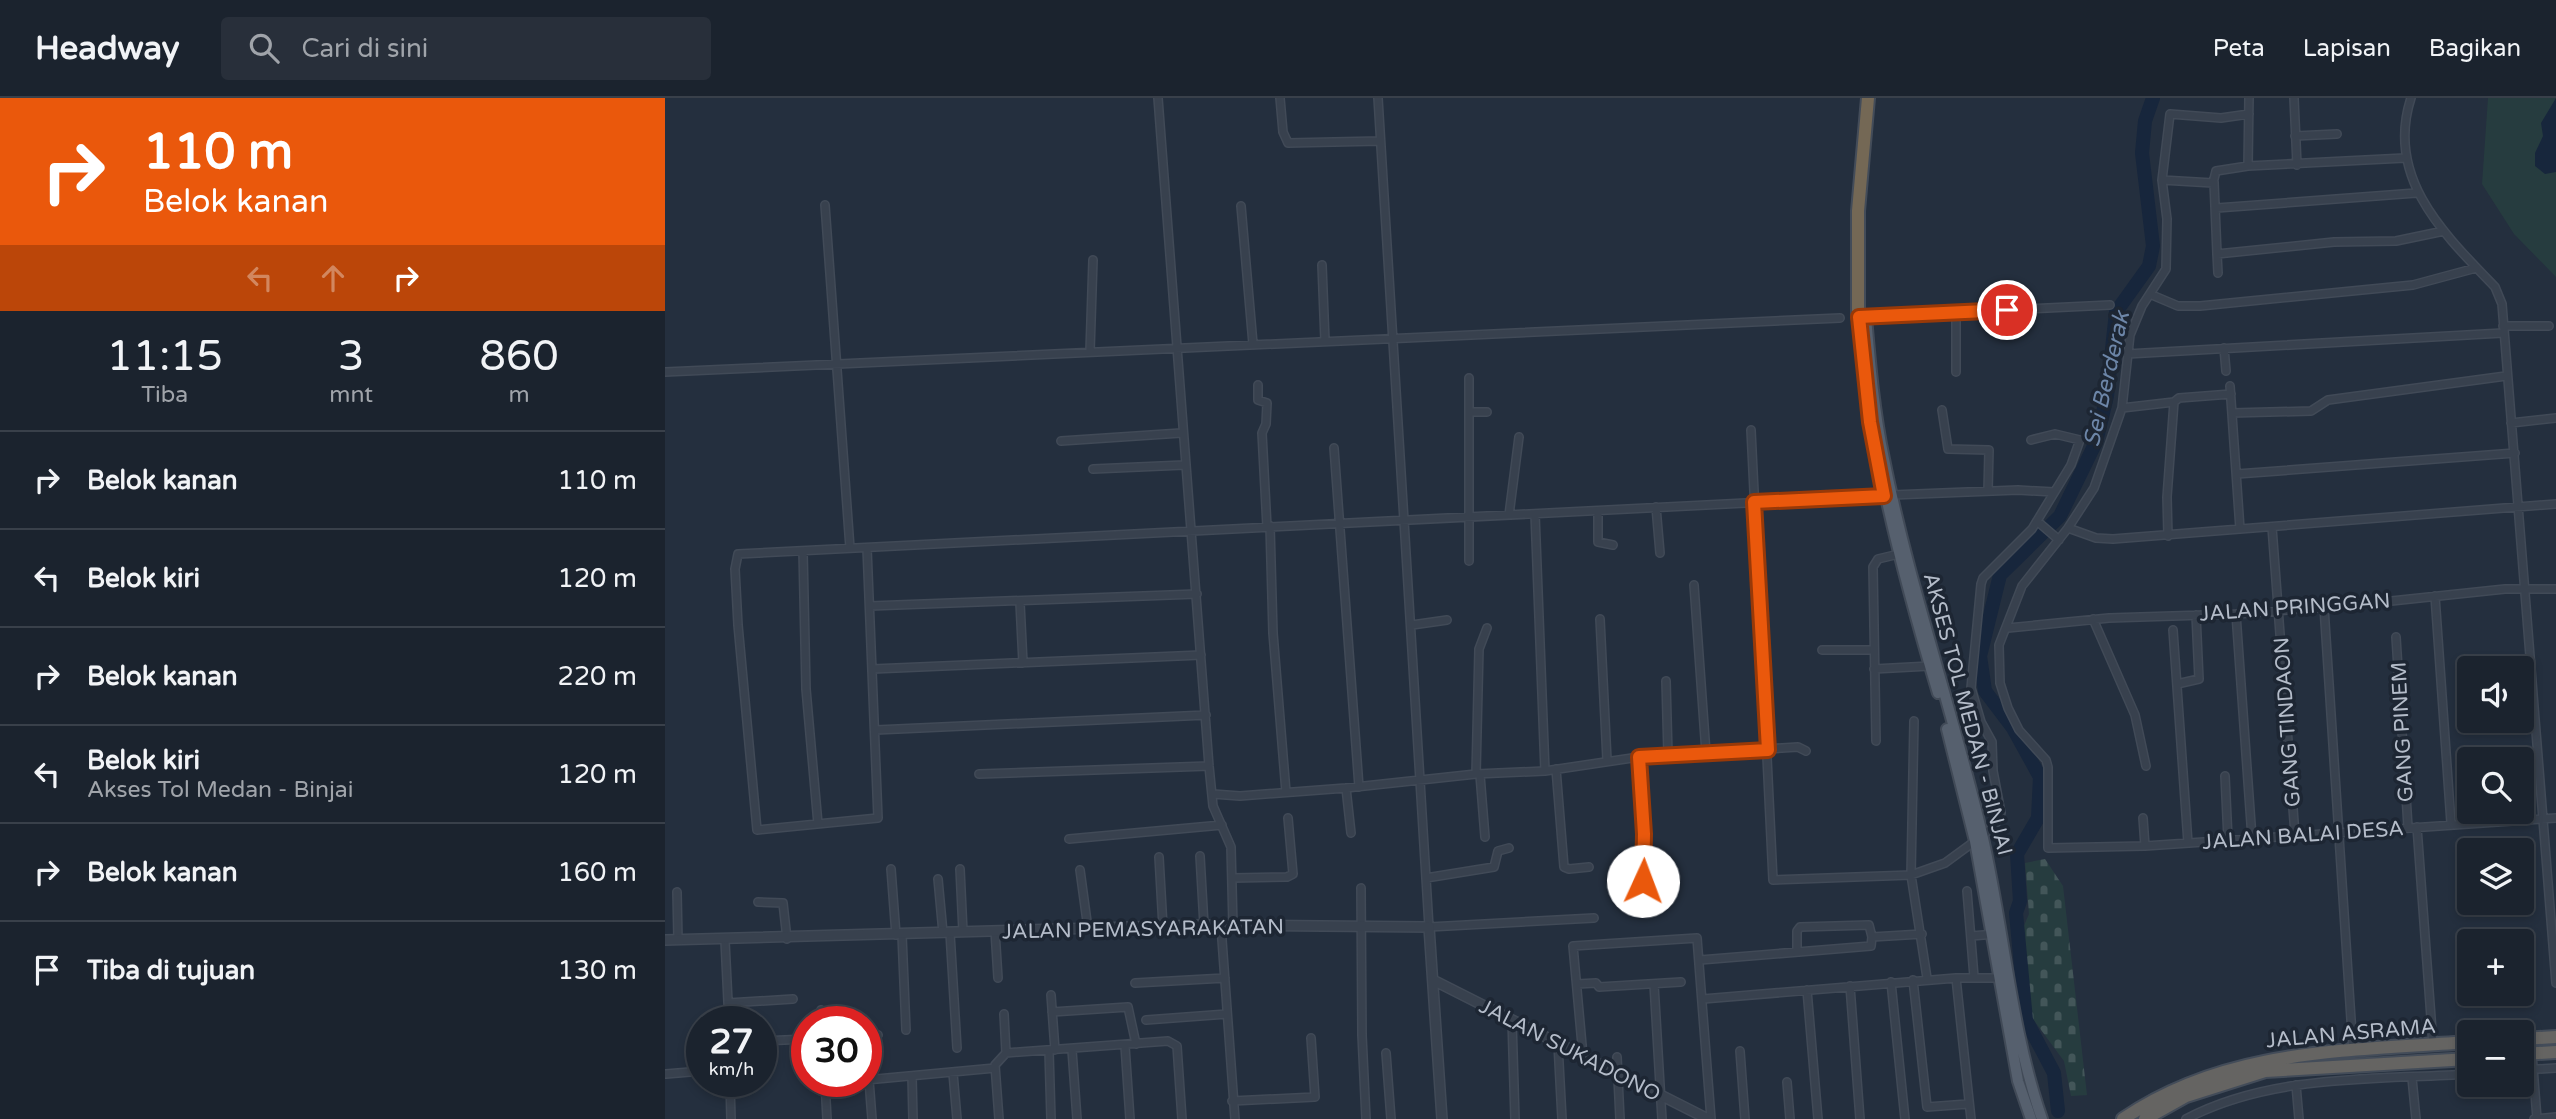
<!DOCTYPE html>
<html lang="id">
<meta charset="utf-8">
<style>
body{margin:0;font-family:"Varela Round",sans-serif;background:#282f3a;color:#f1f3f6;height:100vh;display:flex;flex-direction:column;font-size:26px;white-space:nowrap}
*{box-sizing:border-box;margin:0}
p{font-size:23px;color:#a0a4aa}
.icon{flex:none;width:38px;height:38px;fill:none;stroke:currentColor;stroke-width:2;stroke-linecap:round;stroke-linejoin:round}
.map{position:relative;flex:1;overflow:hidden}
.panel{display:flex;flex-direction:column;background:#1b232e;width:665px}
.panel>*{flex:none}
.guide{background:#ea580c;color:#fff;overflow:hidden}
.tools{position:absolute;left:1792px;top:558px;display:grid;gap:14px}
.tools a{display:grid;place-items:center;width:77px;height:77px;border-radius:7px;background:#1b232e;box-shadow:0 4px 10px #0003,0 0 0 2px #39404a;font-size:35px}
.speed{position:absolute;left:21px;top:908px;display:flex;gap:14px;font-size:35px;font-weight:700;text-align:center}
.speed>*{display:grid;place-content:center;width:91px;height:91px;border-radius:50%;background:#1b232e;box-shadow:0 4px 10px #0003,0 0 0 2px #39404a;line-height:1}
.speed small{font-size:18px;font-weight:400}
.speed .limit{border:10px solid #d22;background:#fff;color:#111}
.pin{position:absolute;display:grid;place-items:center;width:60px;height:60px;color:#fff;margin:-30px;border:4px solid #fff;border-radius:50%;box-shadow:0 2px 7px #0007}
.me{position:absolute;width:77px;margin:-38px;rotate:2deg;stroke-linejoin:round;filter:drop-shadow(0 0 5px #0008)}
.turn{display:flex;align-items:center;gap:24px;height:147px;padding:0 28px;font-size:32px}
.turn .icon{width:91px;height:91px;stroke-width:2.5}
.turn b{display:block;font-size:49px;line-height:60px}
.lanes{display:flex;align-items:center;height:66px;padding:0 28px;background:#0003;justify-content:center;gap:35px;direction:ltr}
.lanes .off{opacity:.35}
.eta{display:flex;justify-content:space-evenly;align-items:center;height:119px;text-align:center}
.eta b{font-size:42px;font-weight:600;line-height:49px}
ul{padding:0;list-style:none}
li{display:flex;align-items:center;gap:21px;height:98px;padding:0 28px;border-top:2px solid #39404a}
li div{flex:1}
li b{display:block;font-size:26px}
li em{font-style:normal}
header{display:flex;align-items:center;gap:42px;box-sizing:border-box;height:98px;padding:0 35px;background:#1b232e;border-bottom:2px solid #39404a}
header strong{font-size:33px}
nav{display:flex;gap:38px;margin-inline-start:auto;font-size:24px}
.search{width:490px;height:63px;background:#282f3a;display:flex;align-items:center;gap:18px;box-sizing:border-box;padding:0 24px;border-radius:7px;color:#a0a4aa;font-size:26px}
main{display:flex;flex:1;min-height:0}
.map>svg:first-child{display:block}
.green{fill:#263c3f}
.cemetery{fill:url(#cemetery-stones)}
.water{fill:#17263c}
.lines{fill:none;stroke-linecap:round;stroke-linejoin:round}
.river{stroke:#17263c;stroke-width:14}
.minor-casing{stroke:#414a57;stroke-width:10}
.tertiary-casing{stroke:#414a57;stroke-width:12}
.primary-casing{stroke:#414a57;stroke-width:14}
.trunk-casing{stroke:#434c59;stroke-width:16}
.motorway-casing{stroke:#434c59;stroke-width:16}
.minor{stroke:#38414e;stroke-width:7}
.tertiary{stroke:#38414e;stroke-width:9}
.primary{stroke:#56606e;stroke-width:10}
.trunk{stroke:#656462;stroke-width:12}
.motorway{stroke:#746855;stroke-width:12}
.route-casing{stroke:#983908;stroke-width:18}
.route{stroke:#ea580c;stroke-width:12}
.labels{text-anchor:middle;stroke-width:7;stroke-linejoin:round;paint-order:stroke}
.street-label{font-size:21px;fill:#b4bcc9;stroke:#1d2633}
.water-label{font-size:23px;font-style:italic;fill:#6d86a8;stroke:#1d2633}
</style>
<header>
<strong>Headway</strong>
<div class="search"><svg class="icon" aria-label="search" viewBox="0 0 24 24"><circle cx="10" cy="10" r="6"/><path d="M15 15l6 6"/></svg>Cari di sini</div>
<nav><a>Peta</a><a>Lapisan</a><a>Bagikan</a></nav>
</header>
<main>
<section class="panel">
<div class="guide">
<div class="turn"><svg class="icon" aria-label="right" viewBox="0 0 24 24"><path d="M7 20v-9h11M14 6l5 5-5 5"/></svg><div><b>110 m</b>Belok kanan</div></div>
<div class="lanes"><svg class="icon off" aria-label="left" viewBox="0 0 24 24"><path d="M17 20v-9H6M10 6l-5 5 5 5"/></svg><svg class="icon off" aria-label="ahead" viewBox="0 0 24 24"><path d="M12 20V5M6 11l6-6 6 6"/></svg><svg class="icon" aria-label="right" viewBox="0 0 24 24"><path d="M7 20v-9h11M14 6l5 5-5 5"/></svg></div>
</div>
<div class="eta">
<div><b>11:15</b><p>Tiba</p></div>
<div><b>3</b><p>mnt</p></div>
<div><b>860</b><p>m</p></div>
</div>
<ul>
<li><svg class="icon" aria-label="right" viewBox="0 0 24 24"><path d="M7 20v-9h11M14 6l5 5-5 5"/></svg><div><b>Belok kanan</b></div><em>110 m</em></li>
<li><svg class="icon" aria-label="left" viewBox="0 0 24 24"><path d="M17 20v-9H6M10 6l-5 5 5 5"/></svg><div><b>Belok kiri</b></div><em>120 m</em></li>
<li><svg class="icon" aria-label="right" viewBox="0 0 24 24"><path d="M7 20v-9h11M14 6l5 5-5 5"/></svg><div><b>Belok kanan</b></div><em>220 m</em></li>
<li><svg class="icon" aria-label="left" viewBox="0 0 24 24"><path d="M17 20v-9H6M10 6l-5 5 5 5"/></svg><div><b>Belok kiri</b><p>Akses Tol Medan - Binjai</p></div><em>120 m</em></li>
<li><svg class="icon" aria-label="right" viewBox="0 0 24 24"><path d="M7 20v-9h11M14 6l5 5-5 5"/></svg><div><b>Belok kanan</b></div><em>160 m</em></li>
<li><svg class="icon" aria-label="arrive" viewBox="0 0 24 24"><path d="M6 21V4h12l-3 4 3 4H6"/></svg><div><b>Tiba di tujuan</b></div><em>130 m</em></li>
</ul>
</section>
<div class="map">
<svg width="1891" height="1021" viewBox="0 0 1891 1021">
<defs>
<pattern id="cemetery-stones" width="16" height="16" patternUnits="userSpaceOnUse" patternTransform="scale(1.75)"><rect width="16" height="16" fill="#263c3f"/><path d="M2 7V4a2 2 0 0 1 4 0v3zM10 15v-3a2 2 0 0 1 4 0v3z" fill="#435659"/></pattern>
</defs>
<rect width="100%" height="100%" fill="#242f3e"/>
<path class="green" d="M 1823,0 L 1891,0 L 1891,179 L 1849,136 L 1817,86 Z"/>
<path class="cemetery" d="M 1380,761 L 1398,788 L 1422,997 L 1406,998 L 1399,963 L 1365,917 L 1358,830 L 1364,816 L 1360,765 Z"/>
<path class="water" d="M 1891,0 L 1891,74 L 1880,76 L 1870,68 L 1870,55 L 1878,38 L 1876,25 Z"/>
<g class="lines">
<path class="river" d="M 1393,1013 L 1389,975 L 1361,922 L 1351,815 L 1355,803 L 1352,756 L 1373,720 L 1375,679 L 1348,630 L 1320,593 L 1315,558 L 1335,477 L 1395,418 L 1431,344 L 1442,298 L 1451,214 L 1484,168 L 1488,148 L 1477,55 L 1480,23 L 1488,0"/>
<g class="minor-casing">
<path id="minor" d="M 493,0 L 544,668 L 548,708 L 566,749 L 568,828
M 615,0 L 618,34 L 623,45 L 715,43
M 713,0 L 764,829 L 929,820
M 1629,0 L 1632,67
M 1746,0 C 1720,80 1779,136 1830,189 L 1837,206 L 1891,885
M 1584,16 L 1556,20 L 1505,16 L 1497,82 L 1502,121 L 1501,171 L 1477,208 L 1465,237 L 1457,310 L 1429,390 L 1403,430 L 1357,488 L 1334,547 L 1335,585 L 1343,610 L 1354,632 L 1381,662 L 1383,669 L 1383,750 L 1480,748 L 1891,720
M 1630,38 L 1672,36
M 1583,68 L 1584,0
M 1497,82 L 1548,85 L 1551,73 L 1583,68 L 1740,60
M 1549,84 L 1552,156 L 1669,144 L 1731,143 L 1779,133
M 160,107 L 185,450
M 576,108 L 588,246
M 1552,110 L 1751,95
M 1552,156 L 1553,175
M 657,167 L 660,243
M 1487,197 L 1513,208 L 1535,208 L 1748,187 L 1811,170
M 1197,219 L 1445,207
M 1838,228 L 1884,228
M 1559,250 L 1561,273
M 425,253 L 428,162
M 1462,256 L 1838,235
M 0,274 L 1175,220
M 1291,274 L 1291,215
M 593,287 L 593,302 L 602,305 L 601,326 L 597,335 L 602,429
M 1565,288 L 1575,431
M 1457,310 L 1509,304 L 1514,300 L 1566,296
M 1277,312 L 1283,351 L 1324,352 L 1323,393
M 804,314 L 804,280
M 1567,315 L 1646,313 L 1663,302 L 1841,278
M 1846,325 L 1891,320
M 1086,332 L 1108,782 L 1246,777 L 1280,765 L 1310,743
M 396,343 L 516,335
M 669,350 L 694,689
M 428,371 L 519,367
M 1572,376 L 1850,355
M 1227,397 L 1353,392 L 1389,394
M 991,409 L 995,455
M 933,413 L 933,444 L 948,447
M 870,416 L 880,673
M 844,417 L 854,339
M 1372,423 L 1394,442
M 605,428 L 608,535 L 621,694
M 1607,429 L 1630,737
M 1403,430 L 1431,440 L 1448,441 L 1891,406
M 1503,438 L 1502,399 L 1509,304
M 202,450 L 213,720 L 92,732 L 73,527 L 70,471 L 73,456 L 1219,398
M 138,453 L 141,591 L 153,726
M 804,463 L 804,314 L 822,314
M 1029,487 L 1041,655
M 1770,498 L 1786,725
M 355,505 L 358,565
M 205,508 L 532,496
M 1659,509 L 1688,952
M 1571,516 L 1587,740
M 935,521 L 942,662
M 1428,521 L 1470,617 L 1481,668
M 747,527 L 782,522
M 1343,530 L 1444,520 L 1571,516 L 1698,506 L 1840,491 L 1891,491
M 1508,532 L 1523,745
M 1731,539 L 1743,729
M 1157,552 L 1209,552
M 208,571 L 536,557
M 1209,571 L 1265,568
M 1001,583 L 1003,657
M 1512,586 L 1534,581 L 1531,517
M 1249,623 L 1246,777 L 1262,880
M 211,632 L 541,617
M 1211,643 L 1208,469 L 1213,461 L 1234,456
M 974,659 L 979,736 L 978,783
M 891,671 L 899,769 L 904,771 L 924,769
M 314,676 L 544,668
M 811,676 L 814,551 L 822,530
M 815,677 L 820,739
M 1560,678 L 1563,741
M 681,690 L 686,735
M 548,696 L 575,698 L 681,690 L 811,676 L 880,673 L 974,659 L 1133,649 L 1141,653
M 1478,720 L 1480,748
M 1752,729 L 1768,947
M 1317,737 L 1329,729 L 1336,715 L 1328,673 L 1327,644 L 1316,624 L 1306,590 L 1316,486 L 1318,480 L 1367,431 L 1406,367 L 1415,342 L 1390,336 L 1366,342
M 404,741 L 557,727
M 535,758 L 539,827
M 494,759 L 498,829
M 226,771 L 231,837
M 295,771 L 298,834
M 415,772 L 423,831
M 568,780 L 622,779 L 628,776 L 623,720
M 761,780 L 829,769 L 833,753 L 844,750
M 273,781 L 278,835
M 696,790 L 697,937 L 701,1021
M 1302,793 L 1309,879
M 12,794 L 13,842
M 93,804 L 118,805 L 122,841
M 556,828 L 570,1021
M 330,833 L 333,880
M 285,835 L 292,950
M 237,837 L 241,932
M 1306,838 L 1331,836
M 60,843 L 64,924
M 1132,854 L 1132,833 L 1135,829 L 1204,827 L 1207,839
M 1035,862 L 1206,848 L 1207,839 L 1257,836
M 1291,880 L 1335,880
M 1248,882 L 1262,1009 L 1303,1006
M 1226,884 L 1240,1021
M 470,885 L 560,880
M 912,886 L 931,885 L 934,889 L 1016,884
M 989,886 L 997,1021
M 1185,888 L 1195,1021
M 1142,892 L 1153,1021
M 386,897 L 390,952
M 1038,901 L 1291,880 L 1306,1021
M 63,905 L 128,901
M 156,912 L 157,924
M 387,914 L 463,909 L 471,946
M 339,916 L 341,955
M 481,922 L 562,916
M 847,922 L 850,1021
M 201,938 L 213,937
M 96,943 L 142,941
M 893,946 L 897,1021
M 460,948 L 465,1021
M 407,952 L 412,1021
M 384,953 L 386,1021
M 1075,953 L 1080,1021
M 721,955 L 726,1021
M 1867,956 L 1872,1021
M 918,958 L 908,848 L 1032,840 L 1046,1021
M 952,959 L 955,1021
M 1857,972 L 1891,970
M 288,975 L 292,1021
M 1,976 L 37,973
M 247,978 L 248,1021
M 1747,980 L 1751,1021
M 201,982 L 330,970
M 204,982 L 207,1021
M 65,984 L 66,1021
M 160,984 L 162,1021
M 1122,984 L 1125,1021
M 160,985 L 175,984
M 1631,987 L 1634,1021
M 567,1003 L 650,999 L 646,940
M 334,1021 L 330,967 L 341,955 L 503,943 L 512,948 L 517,1021
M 1521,1021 C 1606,976 1710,982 1804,976
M 1869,1021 L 1891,1019"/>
</g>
<g class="tertiary-casing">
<path id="tertiary" d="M 0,842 L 539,827 L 764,829 L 777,1021
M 768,882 L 1043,1021"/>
</g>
<g class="primary-casing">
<path id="primary" d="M 1193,219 C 1204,348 1236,471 1273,595
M 1201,219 C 1205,266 1209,314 1219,361 C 1244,487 1287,610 1317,736 C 1339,830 1345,929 1377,1021
M 1282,631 L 1310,743 L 1353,983 L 1366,1021"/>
</g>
<g class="trunk-casing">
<path id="trunk" d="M 1857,941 L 1891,939
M 1857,956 L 1891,954
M 1458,1021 C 1562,950 1683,953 1804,944
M 1480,1021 L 1521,998 L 1600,973 L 1804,961"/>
</g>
<g class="motorway-casing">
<path id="motorway" d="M 1193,219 L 1193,113 L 1203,0"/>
</g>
<use href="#minor" class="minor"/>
<use href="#tertiary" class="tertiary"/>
<use href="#primary" class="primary"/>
<use href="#trunk" class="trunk"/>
<use href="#motorway" class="motorway"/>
</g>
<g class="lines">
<g class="route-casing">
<path id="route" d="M 978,783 L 979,736 L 974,659 L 1103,652 L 1089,404 L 1219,398 L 1205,324 L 1194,219 L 1342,212"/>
</g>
<use href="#route" class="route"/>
</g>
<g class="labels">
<g class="street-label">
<text transform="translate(1630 509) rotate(-4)" y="7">JALAN PRINGGAN</text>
<text transform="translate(1303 616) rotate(75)" y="7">AKSES TOL MEDAN - BINJAI</text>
<text transform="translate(1622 624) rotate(-94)" y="7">GANG TINDAON</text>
<text transform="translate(1737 634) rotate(-93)" y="7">GANG PINEM</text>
<text transform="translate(1638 737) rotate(-4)" y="7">JALAN BALAI DESA</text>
<text transform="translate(478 831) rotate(-1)" y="7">JALAN PEMASYARAKATAN</text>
<text transform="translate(1686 935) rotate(-5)" y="7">JALAN ASRAMA</text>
<text transform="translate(905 952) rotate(27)" y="7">JALAN SUKADONO</text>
</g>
<g class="water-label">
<text transform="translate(1441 281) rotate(-77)" y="8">Sei Berderak</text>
</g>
</g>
</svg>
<div class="tools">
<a><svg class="icon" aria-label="sound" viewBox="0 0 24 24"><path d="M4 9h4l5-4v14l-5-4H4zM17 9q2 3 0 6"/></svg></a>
<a><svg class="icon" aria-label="search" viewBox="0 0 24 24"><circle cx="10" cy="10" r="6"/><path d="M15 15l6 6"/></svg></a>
<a><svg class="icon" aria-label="layers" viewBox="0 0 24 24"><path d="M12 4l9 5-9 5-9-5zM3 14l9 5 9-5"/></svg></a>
<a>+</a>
<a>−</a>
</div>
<div class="speed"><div>27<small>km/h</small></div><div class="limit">30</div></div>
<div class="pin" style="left:1342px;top:212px;background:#d93025"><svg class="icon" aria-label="arrive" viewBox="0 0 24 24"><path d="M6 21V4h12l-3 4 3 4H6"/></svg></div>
<svg class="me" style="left:978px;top:783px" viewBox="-20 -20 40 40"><circle r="19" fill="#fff"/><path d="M0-13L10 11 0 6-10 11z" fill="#ea580c"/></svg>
</div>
</main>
